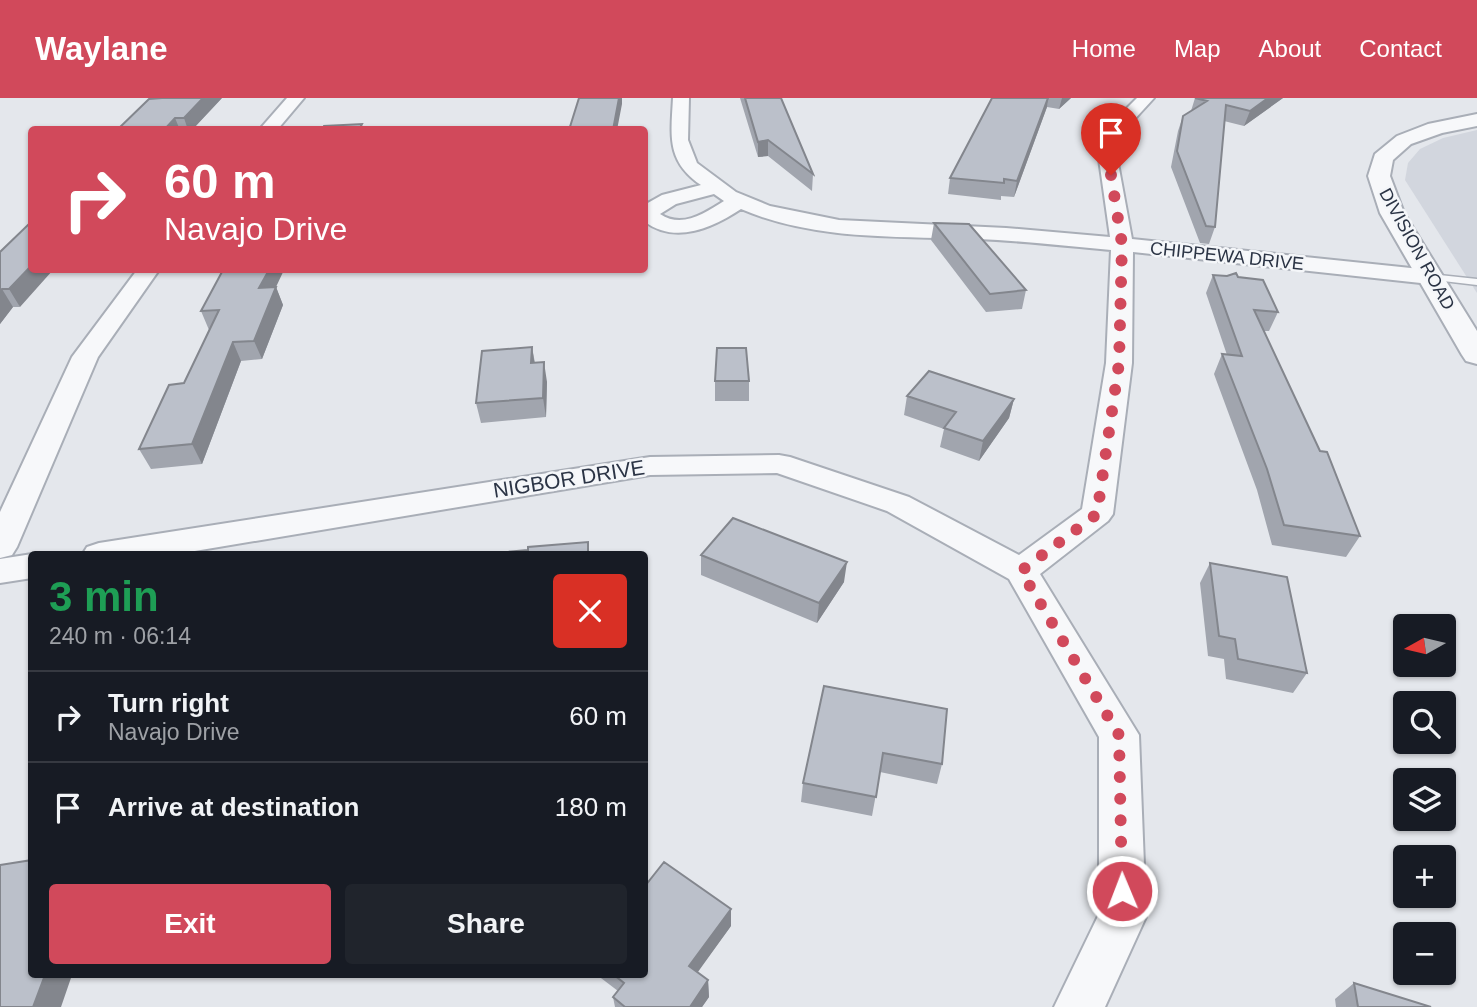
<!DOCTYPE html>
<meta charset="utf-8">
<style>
body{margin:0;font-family:Arial,sans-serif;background:#20242c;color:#f1f3f6;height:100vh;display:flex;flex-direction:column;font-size:26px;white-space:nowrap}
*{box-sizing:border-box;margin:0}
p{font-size:23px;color:#9ea1a6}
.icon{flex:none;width:38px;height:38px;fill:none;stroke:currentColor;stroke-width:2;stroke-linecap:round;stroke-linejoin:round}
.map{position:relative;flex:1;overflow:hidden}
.sheet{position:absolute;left:28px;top:453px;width:620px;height:427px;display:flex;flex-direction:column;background:#171b24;border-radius:7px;box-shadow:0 2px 5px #0004}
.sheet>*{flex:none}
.banner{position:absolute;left:28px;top:28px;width:620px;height:147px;border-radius:7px;box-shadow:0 2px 5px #0004;background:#d1495b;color:#fff;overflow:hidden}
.needle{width:46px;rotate:262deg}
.buttons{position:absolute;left:1393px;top:516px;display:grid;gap:14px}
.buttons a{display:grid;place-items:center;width:63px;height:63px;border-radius:7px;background:#171b24;box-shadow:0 2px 5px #0004;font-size:35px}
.pin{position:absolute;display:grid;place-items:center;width:60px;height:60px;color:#fff;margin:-72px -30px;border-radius:50% 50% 50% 0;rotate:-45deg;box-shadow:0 0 7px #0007}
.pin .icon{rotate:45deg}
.me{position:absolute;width:77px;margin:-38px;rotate:359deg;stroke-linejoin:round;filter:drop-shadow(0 0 5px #0008)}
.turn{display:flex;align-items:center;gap:24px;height:147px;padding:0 21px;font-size:32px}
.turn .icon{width:91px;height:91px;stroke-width:2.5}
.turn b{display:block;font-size:49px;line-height:60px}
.round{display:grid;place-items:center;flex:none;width:74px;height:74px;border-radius:7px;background:#20242c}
.head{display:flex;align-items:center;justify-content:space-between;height:119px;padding:0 21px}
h1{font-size:42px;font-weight:700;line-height:52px;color:#1e9e55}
.primary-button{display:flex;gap:14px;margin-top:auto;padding:14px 21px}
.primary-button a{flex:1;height:80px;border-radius:7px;background:#d1495b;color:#fff;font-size:28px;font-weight:700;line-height:80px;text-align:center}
.primary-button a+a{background:#20242c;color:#f1f3f6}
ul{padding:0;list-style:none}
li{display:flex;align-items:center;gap:21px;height:91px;padding:0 21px;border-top:2px solid #363941}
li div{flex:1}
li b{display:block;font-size:26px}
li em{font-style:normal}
header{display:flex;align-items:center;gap:42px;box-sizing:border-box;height:98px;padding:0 35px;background:#d1495b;color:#fff}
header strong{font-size:33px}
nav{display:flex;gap:38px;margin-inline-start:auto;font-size:24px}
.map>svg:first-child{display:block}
.built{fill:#d2d6de}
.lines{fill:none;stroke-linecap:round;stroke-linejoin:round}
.service-casing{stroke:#a9aeb7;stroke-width:3}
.minor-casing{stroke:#a9aeb7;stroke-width:4}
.tertiary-casing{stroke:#a9aeb7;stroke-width:4}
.service{fill:#f7f8fa;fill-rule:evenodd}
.minor{fill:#f7f8fa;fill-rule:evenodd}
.tertiary{fill:#f7f8fa;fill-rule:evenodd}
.wall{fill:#a1a5ae}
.shaded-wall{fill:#83868d}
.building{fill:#bbc0ca;stroke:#83868d;stroke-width:2}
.route{stroke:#d1495b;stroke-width:12;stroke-dasharray:0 21.6}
.labels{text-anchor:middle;stroke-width:5;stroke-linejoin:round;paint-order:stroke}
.far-street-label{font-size:18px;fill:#2b3445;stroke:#f4f6f9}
.street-label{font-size:21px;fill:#2b3445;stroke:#f4f6f9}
</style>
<header>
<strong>Waylane</strong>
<nav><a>Home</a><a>Map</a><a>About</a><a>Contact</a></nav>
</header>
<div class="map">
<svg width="1477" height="909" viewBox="0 0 1477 909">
<rect width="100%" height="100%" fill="#e4e7ec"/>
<path class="built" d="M 1477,32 L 1477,195 L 1405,82 L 1408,65 L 1420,51 L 1443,40 Z"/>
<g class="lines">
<g class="service-casing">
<path id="service" d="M 1430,176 L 1477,181 L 1477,187 L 1426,181 L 1425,179 Z"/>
</g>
<g class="minor-casing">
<path id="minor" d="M 287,0 L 304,0 L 277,32 L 259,32 Z
M 673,0 L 689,0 L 688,42 L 697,65 L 736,94 L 770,108 L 839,122 L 1006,130 L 1110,139 L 1098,54 L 1119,18 L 1137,0 L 1154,0 L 1132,24 L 1116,54 L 1132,141 L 1430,172 L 1438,174 L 1441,179 L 1438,184 L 1430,186 L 1133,154 L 1132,265 L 1113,416 L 1108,423 L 1040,476 L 1139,637 L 1146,819 L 1105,909 L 1054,909 L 1099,816 L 1099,639 L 1009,481 L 887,413 L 777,375 L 650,377 L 171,457 L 82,457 L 87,449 L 99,445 L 650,359 L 779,357 L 790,359 L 909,399 L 1019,457 L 1082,411 L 1106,265 L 1111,152 C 1067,148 1022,143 978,141 C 899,138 815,143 741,111 C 712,130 675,147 644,123 L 646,106 L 662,97 L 701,87 C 666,63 671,38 673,0 ZM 714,96 L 724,103 C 705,115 682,131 660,116 L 676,106 Z
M 137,172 L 159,172 L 98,259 L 17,449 L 12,457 L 0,460 L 0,414 L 72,259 Z
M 32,456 L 34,457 L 32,457 L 32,480 L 0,485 L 0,461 Z"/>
</g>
<g class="tertiary-casing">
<path id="tertiary" d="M 1477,16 L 1477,28 L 1442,35 L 1411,46 L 1393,62 L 1390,78 L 1404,115 L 1477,233 L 1477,266 L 1466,263 L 1462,257 L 1380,115 L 1368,78 L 1375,56 L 1397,38 L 1428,26 Z"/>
</g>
<use href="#service" class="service"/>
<use href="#minor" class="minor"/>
<use href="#tertiary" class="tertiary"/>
</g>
<path class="wall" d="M 222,0 L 192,32 L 117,32 Z
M 740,0 L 781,0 L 813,76 L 812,93 L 768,58 L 758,59 Z
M 992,0 L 1071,0 L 1059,11 L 1047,9 L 1014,99 L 1001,98 L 1001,102 L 948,96 L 950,80 Z
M 1195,0 L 1283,0 L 1244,28 L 1224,23 L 1215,129 L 1209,146 L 1200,145 L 1171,69 L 1178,33 L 1183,18 L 1191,13 Z
M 934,125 L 1026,192 L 1022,211 L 986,214 L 931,142 Z
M 0,154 L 20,209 L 13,209 L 0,226 Z
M 1213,177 L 1238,179 L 1278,214 L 1269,233 L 1263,233 L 1360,438 L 1346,459 L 1272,447 L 1257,392 L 1214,276 L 1222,256 L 1227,257 L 1206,195 Z
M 276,189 L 283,207 L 262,261 L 241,263 L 202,366 L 151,371 L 139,351 L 184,285 L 209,232 L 201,213 Z
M 532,249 L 535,265 L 547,284 L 546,319 L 481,325 L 476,305 Z
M 715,283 L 749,283 L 749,303 L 715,303 Z
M 907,298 L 1014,301 L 1009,320 L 979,363 L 940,349 L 944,331 L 904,317 Z
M 701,457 L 844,484 L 817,525 L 701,477 Z
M 1210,465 L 1307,575 L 1293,595 L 1226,581 L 1224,561 L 1208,558 L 1200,485 Z
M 824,588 L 942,666 L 937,686 L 880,674 L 872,718 L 801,704 L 803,685 Z
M 731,828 L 697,874 L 708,882 L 709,899 L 702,909 L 615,909 L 613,899 L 618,893 L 597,877 L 644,877 Z
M 1354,885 L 1431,909 L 1336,909 L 1335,901 Z"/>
<path class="shaded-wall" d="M 203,0 L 222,0 L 192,32 L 188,32 L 184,20 Z
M 619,0 L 622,0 L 622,6 L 617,32 L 613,32 Z
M 1048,0 L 1047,9 L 1014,99 L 1017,83 Z
M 1062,0 L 1071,0 L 1059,11 Z
M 1268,0 L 1283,0 L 1244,28 L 1250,13 Z
M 175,20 L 180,32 L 164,32 Z
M 768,42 L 768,58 L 758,59 L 758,44 Z
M 32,167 L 32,172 L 53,172 L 20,209 L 9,191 Z
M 269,172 L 284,172 L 276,189 L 283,207 L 262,261 L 254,243 L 259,190 Z
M 2,191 L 13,209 L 0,226 L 0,194 Z
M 233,244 L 241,263 L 202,366 L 192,346 Z
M 532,249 L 535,268 L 531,265 Z
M 544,264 L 547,284 L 546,319 L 543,300 Z
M 1014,301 L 1009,320 L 979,363 L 983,343 Z
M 847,464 L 844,484 L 817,525 L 819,505 Z
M 731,811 L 731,828 L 690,885 L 689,868 Z
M 45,877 L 72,877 L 61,909 L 33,909 Z
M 708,882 L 709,899 L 702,909 L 690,909 Z"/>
<path class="building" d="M 162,0 L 203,0 L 184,20 L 175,20 L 164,32 L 117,32 L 149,1 Z
M 579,0 L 619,0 L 613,32 L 569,32 Z
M 745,0 L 781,0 L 813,76 L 768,42 L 758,44 Z
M 992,0 L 1048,0 L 1017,83 L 1004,81 L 1004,85 L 950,80 Z
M 1195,0 L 1268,0 L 1250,13 L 1226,7 L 1215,129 L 1206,128 L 1177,53 L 1183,18 L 1207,3 Z
M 362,26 L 359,32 L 322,32 L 324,28 Z
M 32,123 L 32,167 L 9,191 L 2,191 L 0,194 L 0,154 Z
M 934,125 L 969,126 L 1026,192 L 990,196 Z
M 223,172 L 269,172 L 259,190 L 276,189 L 254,243 L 233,244 L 192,346 L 139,351 L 169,287 L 184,285 L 219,212 L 201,213 Z
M 1236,175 L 1238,179 L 1263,182 L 1278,214 L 1254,212 L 1320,353 L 1327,354 L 1360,438 L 1284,427 L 1267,371 L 1222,256 L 1242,258 L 1213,177 L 1227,178 Z
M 532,249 L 531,265 L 544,264 L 543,300 L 476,305 L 482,253 Z
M 717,250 L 746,250 L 749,283 L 715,283 Z
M 929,273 L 1014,301 L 983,343 L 944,330 L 956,314 L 907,298 Z
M 733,420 L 847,464 L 819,505 L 701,457 Z
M 588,444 L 588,457 L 474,457 L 528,452 L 528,449 Z
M 1210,465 L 1287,479 L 1307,575 L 1238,561 L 1235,541 L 1219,538 Z
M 824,588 L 947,611 L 942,666 L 883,655 L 876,699 L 803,685 Z
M 32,762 L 32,877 L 45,877 L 33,909 L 0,909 L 0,767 Z
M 664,764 L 731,811 L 689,868 L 708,882 L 690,909 L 625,909 L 613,899 L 624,885 L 614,877 L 644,877 L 644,787 L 645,788 Z
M 1354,885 L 1431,909 L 1358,909 Z"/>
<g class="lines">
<path class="route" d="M 1111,77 L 1122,146 L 1119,265 L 1097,416 L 1021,473 L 1119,637 L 1122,793"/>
</g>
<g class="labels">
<g class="far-street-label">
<text transform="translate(1417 151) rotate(61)" y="6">DIVISION ROAD</text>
<text transform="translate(1227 158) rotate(6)" y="6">CHIPPEWA DRIVE</text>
</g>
<g class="street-label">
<text transform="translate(569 381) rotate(-9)" y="7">NIGBOR DRIVE</text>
</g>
</g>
</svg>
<div class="buttons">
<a><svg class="needle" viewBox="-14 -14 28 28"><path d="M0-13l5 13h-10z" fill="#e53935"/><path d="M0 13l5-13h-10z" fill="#9ea1a6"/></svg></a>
<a><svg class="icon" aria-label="search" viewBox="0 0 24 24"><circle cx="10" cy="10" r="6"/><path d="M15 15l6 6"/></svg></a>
<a><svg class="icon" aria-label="layers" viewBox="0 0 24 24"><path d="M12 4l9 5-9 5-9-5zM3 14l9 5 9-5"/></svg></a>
<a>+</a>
<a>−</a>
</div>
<div class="pin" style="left:1111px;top:77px;background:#d93025"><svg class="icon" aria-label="arrive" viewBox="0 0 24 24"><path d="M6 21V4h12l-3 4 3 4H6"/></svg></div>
<svg class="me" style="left:1122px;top:793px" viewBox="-20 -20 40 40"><circle r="17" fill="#d1495b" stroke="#fff" stroke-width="3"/><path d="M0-11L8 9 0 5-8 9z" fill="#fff"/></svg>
<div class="banner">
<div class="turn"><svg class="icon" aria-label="right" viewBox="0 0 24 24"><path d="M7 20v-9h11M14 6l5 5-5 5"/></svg><div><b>60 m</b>Navajo Drive</div></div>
</div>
<section class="sheet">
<div class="head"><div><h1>3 min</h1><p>240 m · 06:14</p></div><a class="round" style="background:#d93025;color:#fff"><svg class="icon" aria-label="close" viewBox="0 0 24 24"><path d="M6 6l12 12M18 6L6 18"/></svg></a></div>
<ul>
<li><svg class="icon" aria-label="right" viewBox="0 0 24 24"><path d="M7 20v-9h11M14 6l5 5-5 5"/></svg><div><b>Turn right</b><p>Navajo Drive</p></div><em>60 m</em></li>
<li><svg class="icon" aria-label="arrive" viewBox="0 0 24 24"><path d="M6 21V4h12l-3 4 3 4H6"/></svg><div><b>Arrive at destination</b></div><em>180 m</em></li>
</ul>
<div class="primary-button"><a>Exit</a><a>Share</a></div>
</section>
</div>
